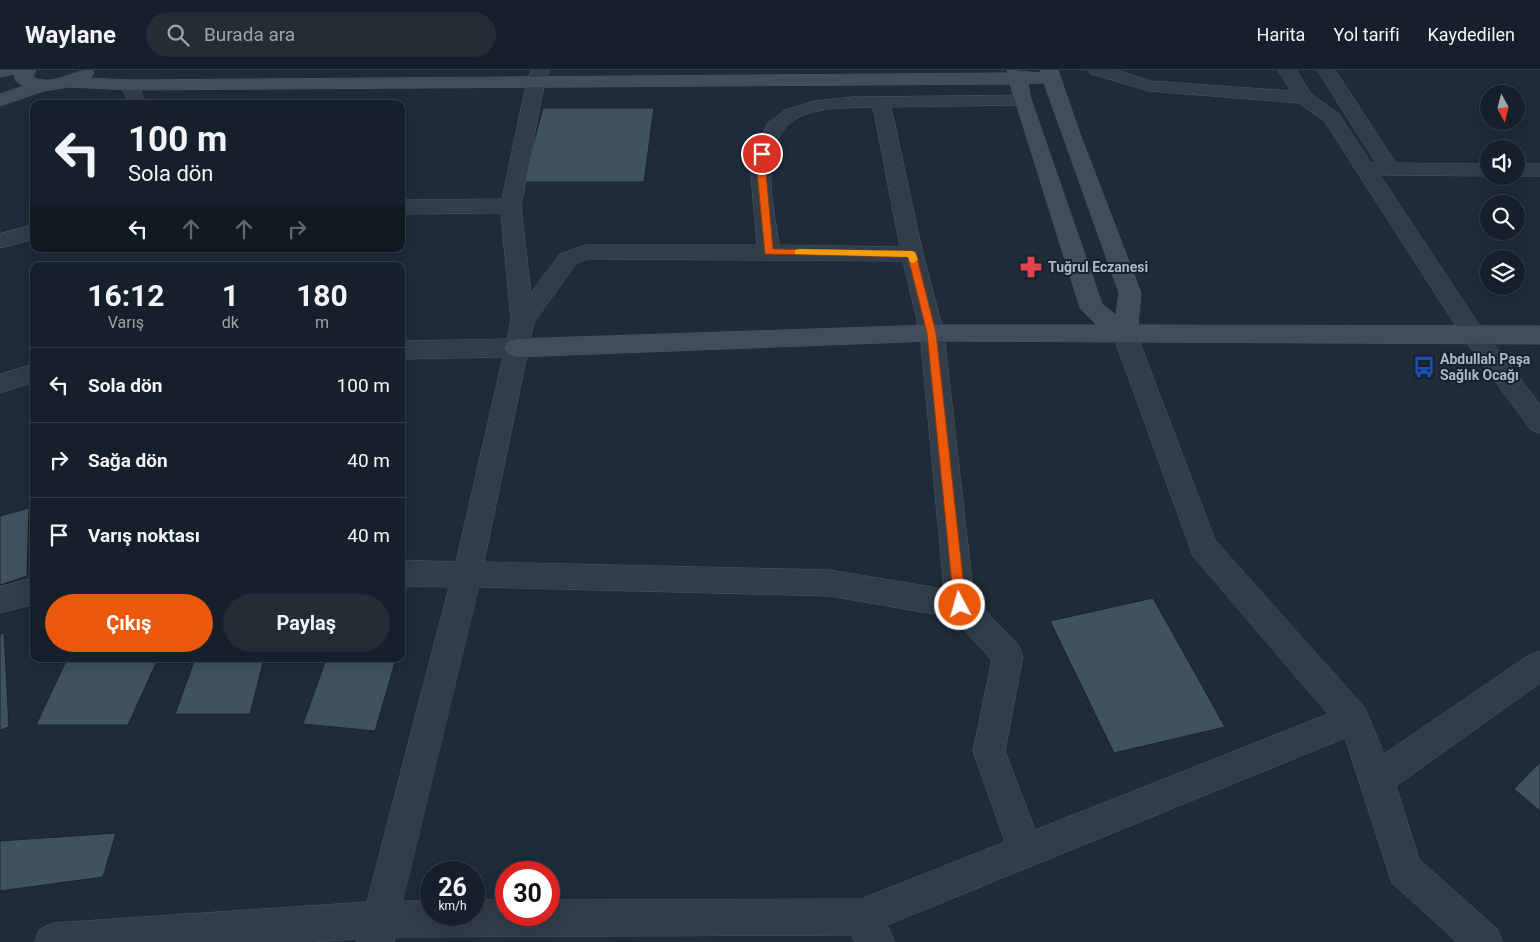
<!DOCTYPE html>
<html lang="tr">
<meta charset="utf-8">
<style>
body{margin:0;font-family:Roboto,sans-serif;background:#232d36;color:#f1f3f6;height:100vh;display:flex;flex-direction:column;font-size:19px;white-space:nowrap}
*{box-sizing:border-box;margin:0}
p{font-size:16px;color:#9ea3a8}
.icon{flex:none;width:28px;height:28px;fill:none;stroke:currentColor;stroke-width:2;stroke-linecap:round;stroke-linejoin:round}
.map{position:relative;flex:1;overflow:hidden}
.sheet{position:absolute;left:30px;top:192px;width:375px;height:400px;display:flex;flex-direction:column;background:#16202a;border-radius:10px;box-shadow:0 5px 20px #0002,0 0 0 1px #353e47}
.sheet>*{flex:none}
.guide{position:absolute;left:30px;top:30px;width:375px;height:152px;border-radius:10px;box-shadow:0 5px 20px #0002,0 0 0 1px #353e47;background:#16202a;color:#f1f3f6;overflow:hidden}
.needle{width:32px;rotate:173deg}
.fabs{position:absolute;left:1480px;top:15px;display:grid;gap:10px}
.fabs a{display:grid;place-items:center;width:45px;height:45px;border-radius:50%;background:#16202a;box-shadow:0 5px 20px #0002,0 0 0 1px #353e47;font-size:25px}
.speed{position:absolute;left:420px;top:791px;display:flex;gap:10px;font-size:25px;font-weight:700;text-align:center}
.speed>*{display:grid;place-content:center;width:65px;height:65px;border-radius:50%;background:#16202a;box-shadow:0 5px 20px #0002,0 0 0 1px #353e47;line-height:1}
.speed small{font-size:12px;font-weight:400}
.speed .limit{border:8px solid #d22;background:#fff;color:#111}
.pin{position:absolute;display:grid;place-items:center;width:42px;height:42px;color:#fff;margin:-21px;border:2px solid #fff;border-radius:50%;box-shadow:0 1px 5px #0007}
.me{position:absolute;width:55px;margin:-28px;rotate:354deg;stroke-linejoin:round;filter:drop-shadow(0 0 4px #0008)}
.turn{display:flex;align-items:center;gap:18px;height:105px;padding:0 15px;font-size:22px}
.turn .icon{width:65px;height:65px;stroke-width:2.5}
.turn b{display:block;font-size:35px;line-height:42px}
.lanes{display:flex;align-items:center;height:48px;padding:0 15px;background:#0003;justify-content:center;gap:25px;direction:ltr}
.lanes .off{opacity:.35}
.eta{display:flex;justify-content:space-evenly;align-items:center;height:85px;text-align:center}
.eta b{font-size:30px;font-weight:700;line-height:35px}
.cta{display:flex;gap:10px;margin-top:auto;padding:10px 15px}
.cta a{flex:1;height:58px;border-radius:30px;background:#ea580c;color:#fff;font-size:20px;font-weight:700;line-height:58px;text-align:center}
.cta a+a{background:#232d36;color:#f1f3f6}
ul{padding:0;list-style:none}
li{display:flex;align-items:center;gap:15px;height:75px;padding:0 15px;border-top:1px solid #353e47}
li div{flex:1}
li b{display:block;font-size:19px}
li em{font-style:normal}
header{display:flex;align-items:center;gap:30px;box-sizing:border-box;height:70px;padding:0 25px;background:#16202a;border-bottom:1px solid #353e47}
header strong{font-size:24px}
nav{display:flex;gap:28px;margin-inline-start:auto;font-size:18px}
.search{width:350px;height:45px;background:#232d36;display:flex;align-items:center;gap:12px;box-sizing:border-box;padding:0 18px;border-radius:28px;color:#9ea3a8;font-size:19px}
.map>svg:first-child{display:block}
.building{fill:#405160;stroke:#19242e}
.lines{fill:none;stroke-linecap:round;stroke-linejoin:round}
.street-casing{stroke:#4c5863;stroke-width:1}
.secondary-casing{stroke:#4c5863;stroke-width:1}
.street{fill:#313d48;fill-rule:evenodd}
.secondary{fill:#3f4d5c;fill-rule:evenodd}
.route{fill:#ea580c;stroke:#983908}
.slow{fill:#f59e0b}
.labels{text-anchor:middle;stroke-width:4;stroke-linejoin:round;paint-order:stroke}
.poi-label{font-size:14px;font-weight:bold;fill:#abb8c5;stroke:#17222c;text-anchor:start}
</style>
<header>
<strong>Waylane</strong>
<div class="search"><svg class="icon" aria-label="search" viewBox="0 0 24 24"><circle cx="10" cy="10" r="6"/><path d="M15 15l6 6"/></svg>Burada ara</div>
<nav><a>Harita</a><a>Yol tarifi</a><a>Kaydedilen</a></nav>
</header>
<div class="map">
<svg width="1540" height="872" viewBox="0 0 1540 872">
<rect width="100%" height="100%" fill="#1e2b38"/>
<path class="building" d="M 543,38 L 654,38 L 644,112 L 523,112 Z
M 29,438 L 27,506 L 0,515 L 0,446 Z
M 1153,528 L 1225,657 L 1114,683 L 1050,551 Z
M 4,563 L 9,657 L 0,660 L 0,564 Z
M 67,589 L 158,589 L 128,655 L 36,655 Z
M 195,589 L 264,589 L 250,644 L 175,644 Z
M 326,589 L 396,589 L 375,661 L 303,654 Z
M 1540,692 L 1540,741 L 1514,719 Z
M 116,763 L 103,807 L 0,821 L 0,771 Z"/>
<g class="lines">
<g class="street-casing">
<path id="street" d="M 532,0 L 550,0 L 545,10 L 521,136 L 531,223 L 560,184 L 586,175 L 757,175 L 751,106 L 754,77 L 768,53 L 785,40 L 814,31 L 854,27 L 1029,25 L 1031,29 L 1029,33 L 1022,35 L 891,37 L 923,184 L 944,263 L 974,529 L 1019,576 L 1023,586 L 1005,681 L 1035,760 L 1328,644 L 1193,486 L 1113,265 L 1117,259 L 1125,256 L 1133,259 L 1137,265 L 1215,470 L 1365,638 L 1384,684 L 1529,585 L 1540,581 L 1540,613 L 1396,716 L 1419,789 L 1497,859 L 1503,872 L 1457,872 L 1392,813 L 1345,668 L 887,855 L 895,872 L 855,872 L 851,865 L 395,867 L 394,872 L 356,872 L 357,869 L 314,872 L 34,872 L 40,859 L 53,853 L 367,832 L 449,517 L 401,516 L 401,490 L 456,492 L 503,287 L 401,289 L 401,271 L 507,269 L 511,251 L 501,143 L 401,144 L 401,130 L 502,129 L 527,10 ZM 873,37 L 900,177 L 779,175 C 774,135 754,65 804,45 C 824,37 851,38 873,37 ZM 588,189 L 903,191 L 920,263 L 944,519 L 829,500 L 484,492 L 534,252 L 576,194 ZM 479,517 L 829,526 L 952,547 L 992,590 L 973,681 L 1005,772 L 861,829 L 549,830 L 549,845 L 506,845 L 506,830 L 474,830 L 474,845 L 431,845 L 431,831 L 403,831 Z
M 1088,0 L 1116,0 L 1151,11 L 1291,21 L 1278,0 L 1296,0 L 1311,24 L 1339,44 L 1371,93 L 1376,93 L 1317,0 L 1335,0 L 1396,93 L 1489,94 L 1489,106 L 1380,105 L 1483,261 L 1540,334 L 1540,363 L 1531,360 L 1467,273 L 1325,52 L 1299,33 L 1149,21 L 1091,4 Z
M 129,10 L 135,11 L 147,34 L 129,34 L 120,15 L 123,11 Z
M 1516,94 L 1540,94 L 1540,106 L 1516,106 Z
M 34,155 L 34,169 L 0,178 L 0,164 Z
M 34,294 L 34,312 L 0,323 L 0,305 Z
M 34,508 L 34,534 L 0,543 L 0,517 Z"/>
</g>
<g class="secondary-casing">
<path id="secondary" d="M 0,0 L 36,0 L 33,7 C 54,17 71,0 92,0 L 94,3 L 90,8 L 129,10 L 1008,3 L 1007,0 L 1041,3 L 1040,0 L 1058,0 L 1079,61 L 1141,223 L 1138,255 L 1540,256 L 1540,274 L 932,271 L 516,287 L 508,284 L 504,278 L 508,272 L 516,269 L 932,255 L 1097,255 L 1080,238 L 1010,14 L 129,20 L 69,17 L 44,21 L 0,36 L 0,24 L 23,16 L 15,10 L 15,4 L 0,7 ZM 1044,13 L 1119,223 L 1116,245 L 1102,234 L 1031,29 L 1028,14 Z"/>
</g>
<use href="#street" class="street"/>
<use href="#secondary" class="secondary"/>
</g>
<path class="route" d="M 762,82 L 767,84 L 766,102 L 773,179 L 912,181 L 916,184 L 936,263 L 966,535 L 964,539 L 956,539 L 954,535 L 927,263 L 908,187 L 765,184 L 757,102 L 758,84 Z"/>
<path class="slow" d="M 799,179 L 912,181 L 915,182 L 918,190 L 913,193 L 910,192 L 908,187 L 795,184 L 795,180 Z"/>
<defs>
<g id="pharmacy-bare" transform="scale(1.725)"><path d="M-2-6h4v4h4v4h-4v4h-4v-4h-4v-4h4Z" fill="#e0444e" stroke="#17222c" stroke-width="2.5" paint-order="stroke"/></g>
<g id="bus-bare" transform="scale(1.725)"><path d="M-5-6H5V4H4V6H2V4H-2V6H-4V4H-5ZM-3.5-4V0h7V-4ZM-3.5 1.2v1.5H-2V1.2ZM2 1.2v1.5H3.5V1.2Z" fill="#1a4fb4" stroke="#17222c" stroke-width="2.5" paint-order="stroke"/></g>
</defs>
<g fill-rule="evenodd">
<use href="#pharmacy-bare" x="1031" y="197"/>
<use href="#bus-bare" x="1424" y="297"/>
</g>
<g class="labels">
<g class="poi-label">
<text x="1048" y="202">Tuğrul Eczanesi</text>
<text x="1440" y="294">Abdullah Paşa<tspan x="1440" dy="16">Sağlık Ocağı</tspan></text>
</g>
</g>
</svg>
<div class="fabs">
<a><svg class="needle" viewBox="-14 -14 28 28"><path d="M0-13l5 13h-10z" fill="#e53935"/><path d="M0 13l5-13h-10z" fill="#9ea3a8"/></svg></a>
<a><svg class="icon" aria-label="sound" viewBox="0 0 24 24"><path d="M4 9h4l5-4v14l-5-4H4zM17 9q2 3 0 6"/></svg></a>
<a><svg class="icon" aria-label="search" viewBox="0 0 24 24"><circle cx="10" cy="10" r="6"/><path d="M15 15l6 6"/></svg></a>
<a><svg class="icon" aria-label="layers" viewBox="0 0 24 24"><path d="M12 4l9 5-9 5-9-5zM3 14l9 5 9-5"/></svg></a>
</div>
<div class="speed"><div>26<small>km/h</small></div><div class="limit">30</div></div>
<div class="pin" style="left:762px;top:84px;background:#d93025"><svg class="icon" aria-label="arrive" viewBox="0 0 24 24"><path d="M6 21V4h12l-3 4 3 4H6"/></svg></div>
<svg class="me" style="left:960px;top:535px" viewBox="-20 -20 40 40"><circle r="17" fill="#ea580c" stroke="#fff" stroke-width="3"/><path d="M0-11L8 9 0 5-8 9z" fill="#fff"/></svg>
<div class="guide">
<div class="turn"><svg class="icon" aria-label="left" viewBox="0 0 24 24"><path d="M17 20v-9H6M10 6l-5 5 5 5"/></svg><div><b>100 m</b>Sola dön</div></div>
<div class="lanes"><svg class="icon" aria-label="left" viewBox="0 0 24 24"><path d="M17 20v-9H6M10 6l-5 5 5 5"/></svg><svg class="icon off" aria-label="ahead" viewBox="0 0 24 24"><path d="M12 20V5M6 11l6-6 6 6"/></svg><svg class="icon off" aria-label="ahead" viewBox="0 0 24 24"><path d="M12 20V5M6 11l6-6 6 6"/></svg><svg class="icon off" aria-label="right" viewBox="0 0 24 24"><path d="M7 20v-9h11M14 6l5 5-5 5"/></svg></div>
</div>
<section class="sheet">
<div class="eta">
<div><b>16:12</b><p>Varış</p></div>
<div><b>1</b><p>dk</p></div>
<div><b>180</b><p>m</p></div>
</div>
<ul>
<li><svg class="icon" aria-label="left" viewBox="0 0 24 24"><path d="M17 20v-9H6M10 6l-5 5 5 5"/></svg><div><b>Sola dön</b></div><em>100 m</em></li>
<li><svg class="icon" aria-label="right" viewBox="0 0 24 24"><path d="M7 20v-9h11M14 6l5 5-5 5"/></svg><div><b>Sağa dön</b></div><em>40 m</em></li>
<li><svg class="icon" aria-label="arrive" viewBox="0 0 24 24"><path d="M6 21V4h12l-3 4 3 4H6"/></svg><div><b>Varış noktası</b></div><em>40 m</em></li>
</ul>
<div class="cta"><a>Çıkış</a><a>Paylaş</a></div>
</section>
</div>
